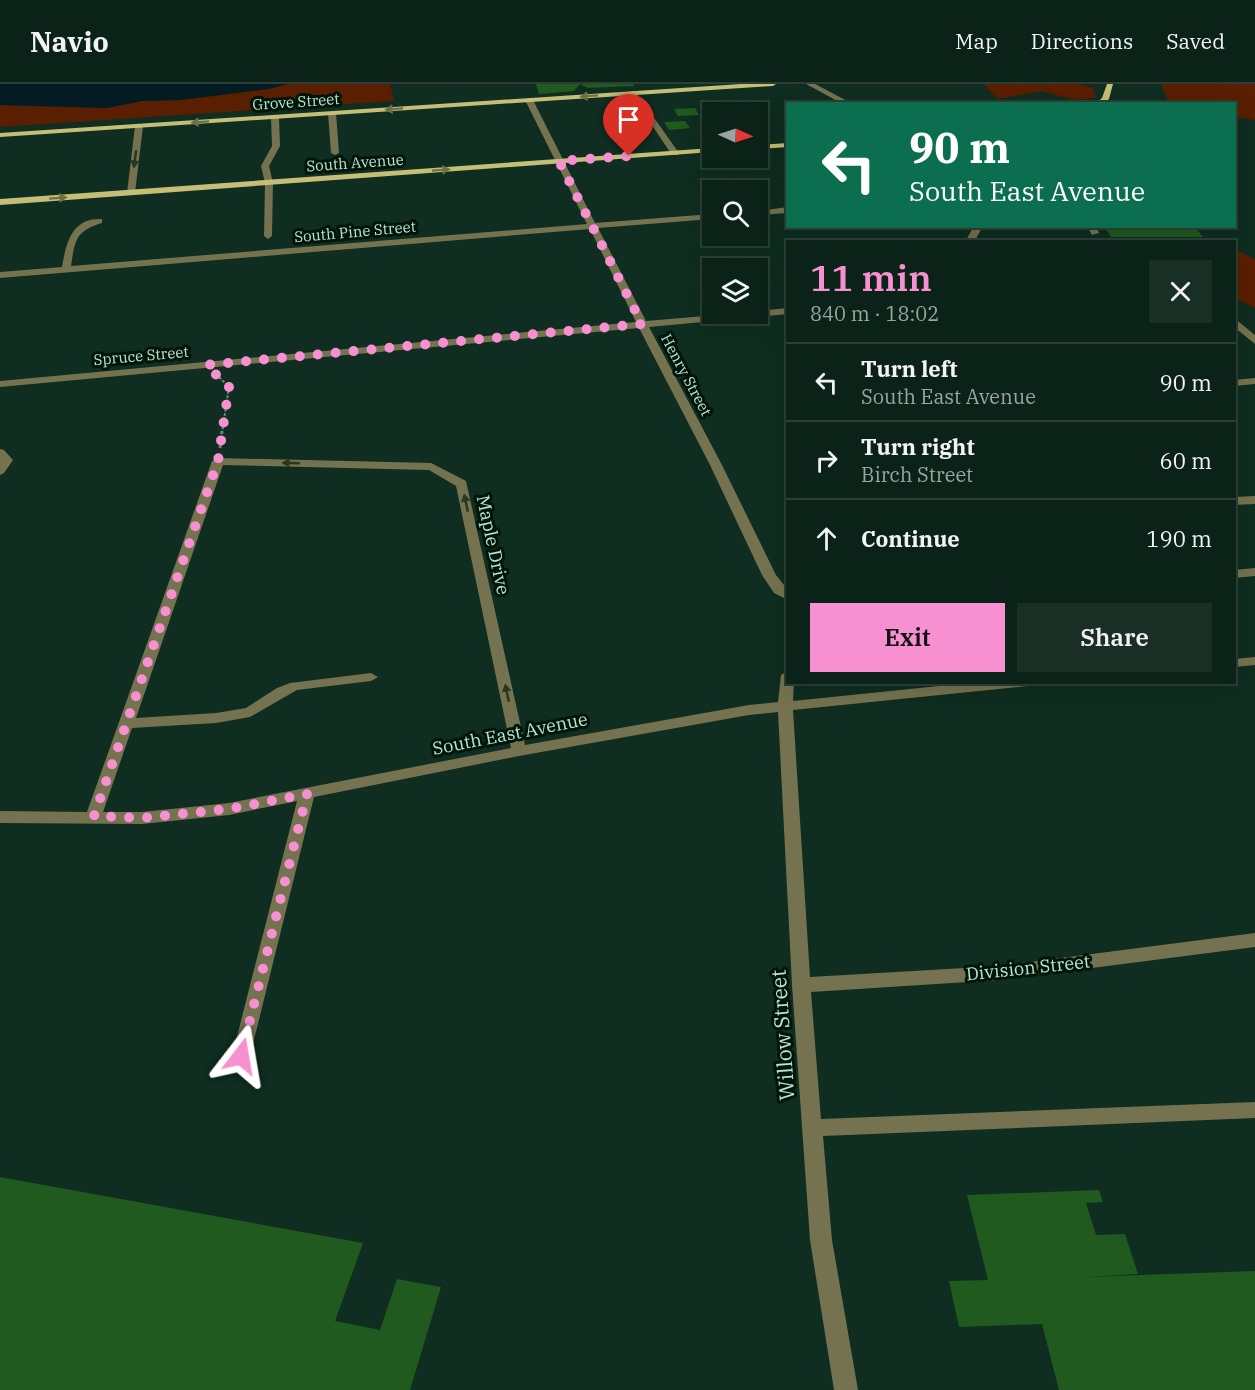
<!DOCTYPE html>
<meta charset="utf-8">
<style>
body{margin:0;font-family:"IBM Plex Serif",serif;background:#192f25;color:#f1f3f6;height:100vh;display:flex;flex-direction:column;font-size:22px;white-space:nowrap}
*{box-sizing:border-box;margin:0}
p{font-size:20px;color:#9aa4a2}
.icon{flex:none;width:33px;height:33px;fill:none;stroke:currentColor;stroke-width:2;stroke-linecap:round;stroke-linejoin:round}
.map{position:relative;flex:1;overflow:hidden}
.details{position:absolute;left:786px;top:156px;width:450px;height:444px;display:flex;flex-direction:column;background:#0b2218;border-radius:0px;box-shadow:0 6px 24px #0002,0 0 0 2px #2b3f37}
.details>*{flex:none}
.guide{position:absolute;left:786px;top:18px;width:450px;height:126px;border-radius:0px;box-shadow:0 6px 24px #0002,0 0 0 2px #2b3f37;background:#0b6e4f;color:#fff;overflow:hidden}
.needle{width:39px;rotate:93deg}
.buttons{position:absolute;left:702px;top:18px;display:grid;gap:12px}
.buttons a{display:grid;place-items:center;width:66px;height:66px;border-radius:0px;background:#0b2218;box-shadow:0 6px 24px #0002,0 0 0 2px #2b3f37;font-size:30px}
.pin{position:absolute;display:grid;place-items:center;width:51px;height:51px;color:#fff;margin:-62px -26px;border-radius:50% 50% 50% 0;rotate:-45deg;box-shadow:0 0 6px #0007}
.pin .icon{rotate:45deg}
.me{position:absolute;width:66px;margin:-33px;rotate:14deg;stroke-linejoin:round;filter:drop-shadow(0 0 4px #0008)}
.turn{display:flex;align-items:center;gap:21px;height:126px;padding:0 24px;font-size:27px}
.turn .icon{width:78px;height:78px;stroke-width:2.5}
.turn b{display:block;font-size:42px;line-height:51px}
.round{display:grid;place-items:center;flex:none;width:63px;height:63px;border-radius:0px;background:#192f25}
.head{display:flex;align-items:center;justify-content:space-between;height:102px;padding:0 24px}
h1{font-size:36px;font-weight:600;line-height:45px;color:#f690d0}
.cta{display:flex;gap:12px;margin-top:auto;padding:12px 24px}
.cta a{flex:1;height:69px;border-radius:0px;background:#f690d0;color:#111;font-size:24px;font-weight:600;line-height:69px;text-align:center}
.cta a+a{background:#192f25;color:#f1f3f6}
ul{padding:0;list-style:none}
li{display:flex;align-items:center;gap:18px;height:78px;padding:0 24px;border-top:2px solid #2b3f37}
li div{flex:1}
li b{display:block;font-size:22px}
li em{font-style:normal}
header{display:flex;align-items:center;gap:36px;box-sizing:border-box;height:84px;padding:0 30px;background:#0b2218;border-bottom:2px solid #2b3f37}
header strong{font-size:28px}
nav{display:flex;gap:33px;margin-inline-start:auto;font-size:21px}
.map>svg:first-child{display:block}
.green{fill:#5a1e00}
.water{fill:#041b23}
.building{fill:#205a1f}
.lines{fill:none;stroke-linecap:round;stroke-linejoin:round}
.path-far1{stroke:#658978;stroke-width:2;stroke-dasharray:3 1.5;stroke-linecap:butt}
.path{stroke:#658978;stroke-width:3;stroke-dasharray:5 2;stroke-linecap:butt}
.minor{fill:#757250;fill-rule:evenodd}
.major{fill:#c5be76;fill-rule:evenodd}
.oneway{fill:#6c7245}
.oneway2{fill:#293622}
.route{stroke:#f690d0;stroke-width:10;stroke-dasharray:0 18}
.labels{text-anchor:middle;stroke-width:6;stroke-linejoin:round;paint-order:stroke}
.far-street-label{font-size:15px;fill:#b9e4ce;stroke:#00150a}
.street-label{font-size:18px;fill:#b9e4ce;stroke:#00150a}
.near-street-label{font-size:21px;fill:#b9e4ce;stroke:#00150a}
</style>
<header>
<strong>Navio</strong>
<nav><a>Map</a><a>Directions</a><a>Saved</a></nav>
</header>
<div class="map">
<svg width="1255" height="1306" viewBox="0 0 1255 1306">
<rect width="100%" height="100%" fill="#0f2d20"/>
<path class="green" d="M 287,0 L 390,0 L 394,17 L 0,43 L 0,21 L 107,24 L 142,17 L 180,16 L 269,5 Z
M 983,0 L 1078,0 L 1093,4 L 1096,14 L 1074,16 L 1042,7 L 998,15 Z
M 1161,0 L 1255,0 L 1255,36 L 1235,33 L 1234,20 L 1169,19 Z
M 1234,165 L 1255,175 L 1255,224 L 1235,214 Z"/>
<path class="water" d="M 0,0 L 287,0 L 269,5 L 180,16 L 142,17 L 107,24 L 0,21 Z"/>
<path class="building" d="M 536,0 L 580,0 L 574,7 L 539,10 Z
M 580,0 L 634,0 L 634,2 L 588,4 Z
M 695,24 L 699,31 L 678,32 L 674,25 Z
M 685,37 L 690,44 L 669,46 L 664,38 Z
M 1104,142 L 1194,142 L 1203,153 L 1111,153 Z
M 0,1093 L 363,1159 L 335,1237 L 380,1246 L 397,1195 L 441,1203 L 410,1306 L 0,1306 Z
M 1099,1106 L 1103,1118 L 1086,1119 L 1096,1151 L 1125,1150 L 1138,1190 L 1083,1193 L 1255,1187 L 1255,1306 L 1059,1306 L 1042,1240 L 959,1243 L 949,1197 L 988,1196 L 967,1111 Z"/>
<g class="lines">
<path class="path-far1" d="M 219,293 L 229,303 L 222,349"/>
<path class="path" d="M 220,364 L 222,347"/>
<path class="minor" d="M 806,0 L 815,0 L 853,20 L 843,20 Z
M 629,7 L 635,7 L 679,69 L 678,71 L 672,71 Z
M 529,14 L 533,16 L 595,139 L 712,130 L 712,135 L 598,144 L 646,237 L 729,230 L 758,230 L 758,227 L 788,224 L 788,230 L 649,243 L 722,381 L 776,491 L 788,506 L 788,516 L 774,509 L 762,491 L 710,381 L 639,244 L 0,303 L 0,297 L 636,238 L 590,145 L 0,194 L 0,188 L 62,183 C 66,159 72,133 102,135 L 102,139 C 75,147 75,157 71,182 L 587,140 L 525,16 Z
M 332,27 L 336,29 L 339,69 L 335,71 L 331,69 L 328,29 Z
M 275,31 L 279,33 L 280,62 L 269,82 L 273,99 L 272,152 L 268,155 L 264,152 L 265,99 L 261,82 L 272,62 L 271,33 Z
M 139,40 L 143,42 L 135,109 L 131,111 L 127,109 L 135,42 Z
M 788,123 L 788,129 L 758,131 L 758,127 Z
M 974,142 L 983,142 L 974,158 L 965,158 Z
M 1019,142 L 1040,142 L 1036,145 Z
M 1087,142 L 1096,142 L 1099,149 L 1092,151 Z
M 1234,234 L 1255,251 L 1255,260 L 1234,243 Z
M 1255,294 L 1255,300 L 1234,302 L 1234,296 Z
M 0,365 L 4,366 L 13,376 L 4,389 L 0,391 Z
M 218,374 L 431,379 L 466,397 L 525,661 L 749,621 L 778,618 L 781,591 L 788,587 L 788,598 L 794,598 L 793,617 L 978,598 L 1035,598 L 1028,602 L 793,626 L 810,893 L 999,882 L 1255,849 L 1255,863 L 999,896 L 811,908 L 821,1035 L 1255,1018 L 1255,1034 L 823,1052 L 832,1156 L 858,1306 L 834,1306 L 810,1156 L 792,901 L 778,628 L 749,631 L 519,672 L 314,713 L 250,972 L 248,978 L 241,980 L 234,978 L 232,972 L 297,717 L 229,731 L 142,740 L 0,739 L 0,727 L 87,728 L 212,377 ZM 223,381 L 429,386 L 456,402 L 511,664 L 229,719 L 142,728 L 103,728 L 132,644 L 216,639 L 250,633 L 297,606 L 371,597 L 378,593 L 371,589 L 290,599 L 277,604 L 246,624 L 216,629 L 136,634 Z
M 1255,412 L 1255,420 L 1234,421 L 1234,413 Z
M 1255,484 L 1255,492 L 1234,494 L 1234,486 Z
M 1255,573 L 1255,581 L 1234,583 L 1234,575 Z"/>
<path class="major" d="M 741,0 L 776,0 L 773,2 L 0,53 L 0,49 Z
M 1107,0 L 1113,0 L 1109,15 L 1103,20 L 1095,20 L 1102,14 Z
M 788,59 L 788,63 L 758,65 L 758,61 Z
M 712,64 L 712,68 L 0,121 L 0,115 Z"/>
</g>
<defs><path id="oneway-solid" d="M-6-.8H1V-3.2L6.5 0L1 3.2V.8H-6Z" transform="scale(1.5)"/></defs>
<g class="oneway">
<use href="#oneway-solid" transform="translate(589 12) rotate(176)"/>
<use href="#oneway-solid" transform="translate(394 25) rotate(176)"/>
<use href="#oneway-solid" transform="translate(200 38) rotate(176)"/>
<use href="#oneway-solid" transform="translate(441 86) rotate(-4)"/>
<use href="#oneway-solid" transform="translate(58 114) rotate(-4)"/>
</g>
<g class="oneway2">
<use href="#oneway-solid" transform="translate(135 75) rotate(97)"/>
<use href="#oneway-solid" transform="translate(291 379) rotate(-178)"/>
<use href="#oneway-solid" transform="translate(466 419) rotate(-102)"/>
<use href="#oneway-solid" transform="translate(507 609) rotate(-102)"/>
</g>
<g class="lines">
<path class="route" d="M 241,972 L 307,710 L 229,725 L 142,734 L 94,732 L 218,377 L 229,303 L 206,281 L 642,240 L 559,77 L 629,72"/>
</g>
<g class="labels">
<g class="far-street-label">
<text transform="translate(296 18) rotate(-4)" y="5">Grove Street</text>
<text transform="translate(355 79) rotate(-4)" y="5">South Avenue</text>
<text transform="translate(355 148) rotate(-5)" y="5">South Pine Street</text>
<text transform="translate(141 272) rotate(-5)" y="5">Spruce Street</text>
<text transform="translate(686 291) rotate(62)" y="5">Henry Street</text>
</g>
<g class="street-label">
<text transform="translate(493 461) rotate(78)" y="6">Maple Drive</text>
<text transform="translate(510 650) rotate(-11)" y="6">South East Avenue</text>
<text transform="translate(1028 884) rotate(-6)" y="6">Division Street</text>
</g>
<g class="near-street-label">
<text transform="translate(783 951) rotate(-94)" y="7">Willow Street</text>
</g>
</g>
</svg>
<div class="buttons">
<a><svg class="needle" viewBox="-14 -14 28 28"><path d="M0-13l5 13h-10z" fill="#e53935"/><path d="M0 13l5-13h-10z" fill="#9aa4a2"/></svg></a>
<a><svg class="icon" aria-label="search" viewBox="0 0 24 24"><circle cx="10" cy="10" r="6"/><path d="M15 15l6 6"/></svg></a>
<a><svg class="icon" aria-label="layers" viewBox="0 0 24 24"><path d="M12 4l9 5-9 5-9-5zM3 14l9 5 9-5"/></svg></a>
</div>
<div class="pin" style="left:629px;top:72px;background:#d93025"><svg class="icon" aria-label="arrive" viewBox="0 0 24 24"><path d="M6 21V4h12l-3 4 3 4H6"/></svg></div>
<svg class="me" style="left:241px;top:972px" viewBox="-20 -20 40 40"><path d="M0-17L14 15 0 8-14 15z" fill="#f690d0" stroke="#fff" stroke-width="4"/></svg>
<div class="guide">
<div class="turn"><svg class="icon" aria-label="left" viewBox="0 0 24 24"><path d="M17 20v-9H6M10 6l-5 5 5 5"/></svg><div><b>90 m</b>South East Avenue</div></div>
</div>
<section class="details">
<div class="head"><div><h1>11 min</h1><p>840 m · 18:02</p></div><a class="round"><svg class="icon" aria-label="close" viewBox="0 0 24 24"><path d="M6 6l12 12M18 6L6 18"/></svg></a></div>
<ul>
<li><svg class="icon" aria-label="left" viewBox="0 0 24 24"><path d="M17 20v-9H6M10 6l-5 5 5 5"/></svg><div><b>Turn left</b><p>South East Avenue</p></div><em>90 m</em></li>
<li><svg class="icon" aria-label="right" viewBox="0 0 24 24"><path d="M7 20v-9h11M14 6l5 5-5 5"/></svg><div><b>Turn right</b><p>Birch Street</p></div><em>60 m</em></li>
<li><svg class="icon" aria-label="ahead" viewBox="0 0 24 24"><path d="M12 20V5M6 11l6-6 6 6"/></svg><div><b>Continue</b></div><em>190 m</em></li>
</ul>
<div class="cta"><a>Exit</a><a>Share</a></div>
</section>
</div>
